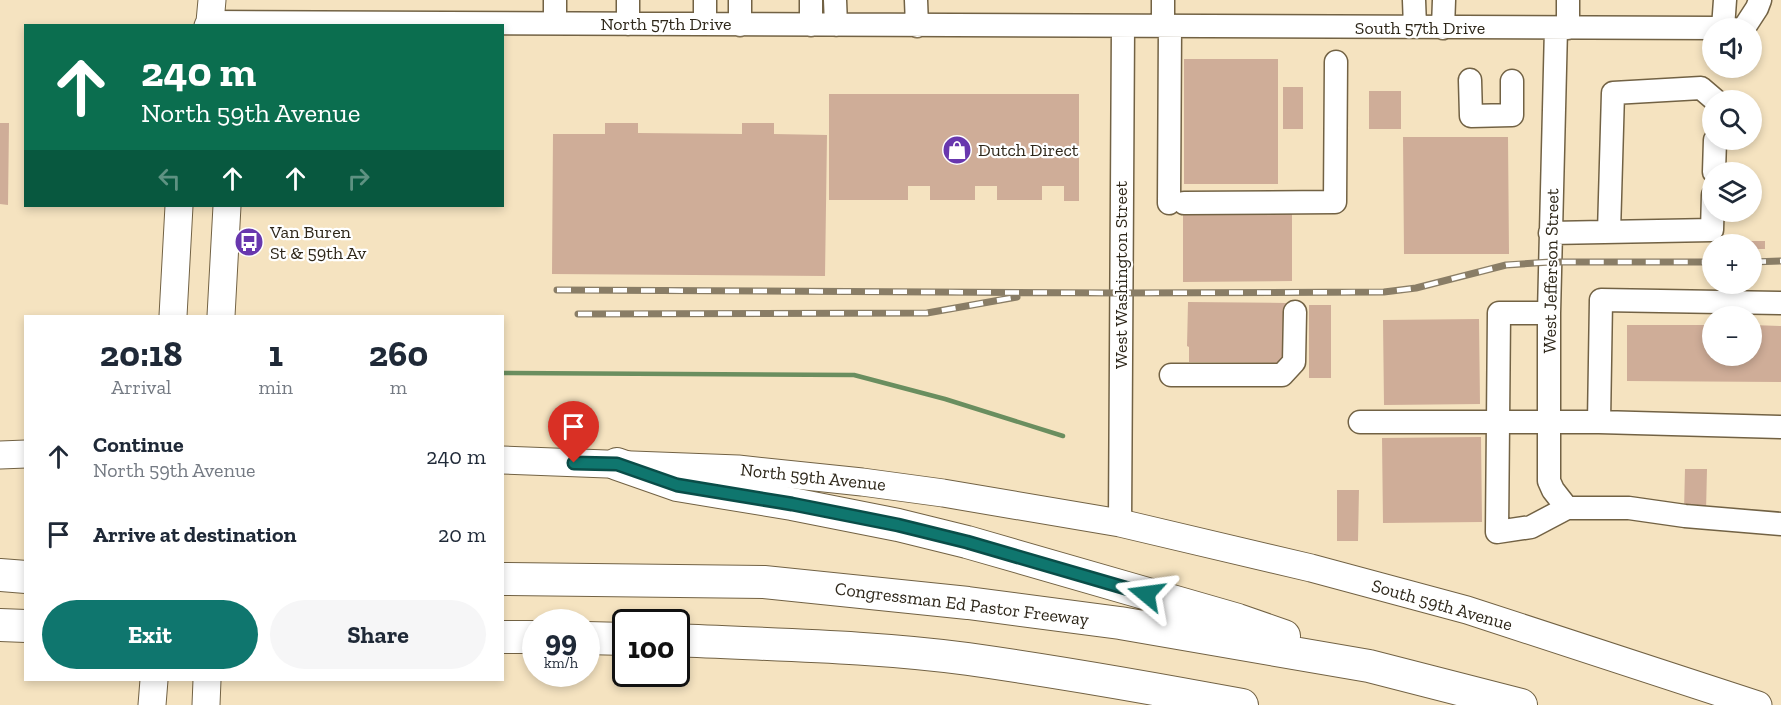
<!DOCTYPE html>
<meta charset="utf-8">
<style>
body{margin:0;font-family:"Zilla Slab",serif;background:#f6f6f7;color:#1f2937;height:100vh;display:flex;flex-direction:column;font-size:22px;white-space:nowrap}
*{box-sizing:border-box;margin:0}
p{font-size:20px;color:#747a83}
.icon{flex:none;width:33px;height:33px;fill:none;stroke:currentColor;stroke-width:2;stroke-linecap:round;stroke-linejoin:round}
.map{position:relative;flex:1;overflow:hidden}
.details{position:absolute;left:24px;top:315px;width:480px;height:366px;display:flex;flex-direction:column;background:#fff;border-radius:0px;box-shadow:0 3px 9px #0003}
.details>*{flex:none}
.guide{position:absolute;left:24px;top:24px;width:480px;height:183px;border-radius:0px;box-shadow:0 3px 9px #0003;background:#0b6e4f;color:#fff;overflow:hidden}
.tools{position:absolute;left:1702px;top:18px;display:grid;gap:12px}
.tools a{display:grid;place-items:center;width:60px;height:60px;border-radius:50%;background:#fff;box-shadow:0 3px 9px #0003;font-size:30px}
.speed{position:absolute;left:522px;top:609px;display:flex;gap:12px;font-size:30px;font-weight:700;text-align:center}
.speed>*{display:grid;place-content:center;width:78px;height:78px;border-radius:50%;background:#fff;box-shadow:0 3px 9px #0003;line-height:1}
.speed small{font-size:15px;font-weight:400}
.speed .limit{border:3px solid #111;border-radius:9px;background:#fff;color:#111}
.pin{position:absolute;display:grid;place-items:center;width:51px;height:51px;color:#fff;margin:-62px -26px;border-radius:50% 50% 50% 0;rotate:-45deg;box-shadow:0 0 6px #0007}
.pin .icon{rotate:45deg}
.me{position:absolute;width:66px;margin:-33px;rotate:286deg;stroke-linejoin:round;filter:drop-shadow(0 0 4px #0008)}
.turn{display:flex;align-items:center;gap:21px;height:126px;padding:0 18px;font-size:27px}
.turn .icon{width:78px;height:78px;stroke-width:2.5}
.turn b{display:block;font-size:42px;line-height:51px}
.lanes{display:flex;align-items:center;height:57px;padding:0 18px;background:#0003;justify-content:center;gap:30px;direction:ltr}
.lanes .off{opacity:.35}
.eta{display:flex;justify-content:space-evenly;align-items:center;height:102px;text-align:center}
.eta b{font-size:36px;font-weight:700;line-height:42px}
.cta{display:flex;gap:12px;margin-top:auto;padding:12px 18px}
.cta a{flex:1;height:69px;border-radius:36px;background:#0f766e;color:#fff;font-size:24px;font-weight:700;line-height:69px;text-align:center}
.cta a+a{background:#f6f6f7;color:#1f2937}
ul{padding:0;list-style:none}
li{display:flex;align-items:center;gap:18px;height:78px;padding:0 18px}
li div{flex:1}
li b{display:block;font-size:22px}
li em{font-style:normal}
.map>svg:first-child{display:block}
.lines{fill:none;stroke-linecap:round;stroke-linejoin:round}
.stream{stroke:#6a8e5f;stroke-width:4.5}
.building{fill:#cfad98}
.minor-casing{stroke:#726244;stroke-width:25}
.major-casing{stroke:#726244;stroke-width:29}
.highway-casing{stroke:#726244;stroke-width:34}
.minor{stroke:#fff;stroke-width:22}
.major{stroke:#fff;stroke-width:27}
.highway{stroke:#fff;stroke-width:32}
.rail-casing{stroke:#897d66;stroke-width:7}
.rail{stroke:#fff;stroke-width:4.5;stroke-dasharray:14;stroke-linecap:butt}
.route-casing{stroke:#0a4d48;stroke-width:15}
.route{stroke:#0f766e;stroke-width:10}
.labels{text-anchor:middle;stroke-width:4.5;stroke-linejoin:round;paint-order:stroke}
.street-label{font-size:18px;fill:#2e271a;stroke:#fff}
.poi-label{font-size:18px;fill:#2e271a;stroke:#fff;text-anchor:start}
</style>
<div class="map">
<svg width="1781" height="705" viewBox="0 0 1781 705">
<rect width="100%" height="100%" fill="#f5e3c0"/>
<g class="lines">
<path class="stream" d="M 502,373 L 854,375 L 945,399 L 1063,436"/>
</g>
<path class="building" d="M 1184,59 L 1278,59 L 1278,184 L 1184,184 Z
M 1283,87 L 1303,87 L 1303,129 L 1283,129 Z
M 1369,91 L 1401,91 L 1401,129 L 1369,129 Z
M 829,94 L 1079,94 L 1079,201 L 1064,201 L 1064,186 L 1042,186 L 1042,200 L 997,200 L 997,186 L 975,186 L 975,200 L 930,200 L 930,186 L 908,186 L 908,200 L 829,200 Z
M 0,123 L 9,123 L 8,205 L 0,204 Z
M 605,123 L 638,123 L 638,133 L 742,134 L 742,123 L 774,123 L 774,134 L 827,135 L 825,276 L 552,274 L 553,134 L 605,134 Z
M 1403,137 L 1508,137 L 1509,254 L 1404,254 Z
M 1183,214 L 1292,214 L 1292,281 L 1183,282 Z
M 1751,241 L 1765,241 L 1765,249 L 1752,249 Z
M 1188,302 L 1286,303 L 1286,363 L 1189,362 L 1189,347 L 1187,346 Z
M 1309,305 L 1331,305 L 1331,378 L 1309,378 Z
M 1479,319 L 1480,404 L 1384,405 L 1383,320 Z
M 1627,325 L 1713,325 L 1713,356 L 1752,356 L 1752,325 L 1781,326 L 1781,382 L 1627,381 Z
M 1481,437 L 1482,522 L 1383,523 L 1382,438 Z
M 1685,469 L 1707,469 L 1706,512 L 1684,512 Z
M 1337,490 L 1359,490 L 1358,541 L 1337,541 Z"/>
<g class="lines">
<g class="minor-casing">
<path id="minor" d="M 555,0 L 555,23
M 628,0 L 628,24
M 740,0 L 740,25
M 835,0 L 836,25
M 916,0 L 917,26
M 1163,0 L 1163,27
M 1414,0 L 1415,27
M 210,22 L 1718,28
M 705,24 L 705,0
M 811,25 L 811,0
M 1443,28 L 1444,0
M 1556,28 L 1549,313 L 1549,481 L 1553,490 L 1567,508
M 1568,28 L 1568,0
M 1723,28 L 1725,0
M 1744,28 L 1757,8 L 1760,0
M 1470,80 L 1471,116 L 1512,115 L 1512,81
M 1714,172 L 1715,140
M 1169,203 L 1170,27
M 1184,203 L 1335,202 L 1336,62
M 1609,232 L 1613,93 L 1701,88 L 1715,100
M 1550,233 L 1712,230 L 1713,195
M 1549,313 L 1499,313 L 1497,532 L 1531,527 L 1567,508 L 1629,508 L 1685,516 L 1781,524
M 1171,375 L 1282,375 L 1294,362 L 1295,312
M 1360,422 L 1599,422 L 1781,427
M 1599,422 L 1601,300 L 1781,303
M 1120,523 L 1123,27"/>
</g>
<g class="major-casing">
<path id="major" d="M 208,26 L 210,22 L 212,0
M 173,316 L 179,206
M 221,316 L 227,206
M 0,455 L 26,454
M 502,460 L 738,469 L 862,482 L 943,493 L 1120,523 L 1311,568 L 1467,610 L 1758,705
M 152,705 L 154,680
M 206,705 L 207,680"/>
</g>
<g class="highway-casing">
<path id="highway" d="M 617,464 L 677,485 L 792,504 L 898,525 L 967,542 L 1238,620 L 1284,636
M 0,575 L 26,577
M 502,579 L 764,582 L 968,603 L 1120,623 L 1369,666 L 1521,705
M 0,625 L 26,626
M 502,637 L 536,637
M 586,638 L 626,639
M 676,640 C 773,645 871,646 968,659 C 1060,672 1151,688 1242,705"/>
</g>
<use href="#minor" class="minor"/>
<use href="#major" class="major"/>
<use href="#highway" class="highway"/>
<g class="rail-casing">
<path id="rail" d="M 1752,262 L 1781,261
M 557,290 L 1121,293 L 1384,292 L 1416,288 L 1506,265 L 1550,262 L 1713,262
M 578,314 L 927,313 L 1017,297"/>
</g>
<use href="#rail" class="rail"/>
</g>
<g class="lines">
<g class="route-casing">
<path id="route" d="M 574,463 L 617,464 L 677,485 L 792,504 L 898,525 L 967,542 L 1146,594"/>
</g>
<use href="#route" class="route"/>
</g>
<defs>
<g id="shop-disc" transform="scale(1.5)"><circle r="9.5" fill="#6837ae" stroke="#fff"/><path d="M-5-2.5h2.3a2.7 3.5 0 0 1 5.4 0H5L5.5 6h-11ZM-1.5-2.5h3a1.5 2.3 0 0 0-3 0Z" fill="#fff"/></g>
<g id="bus-disc" transform="scale(1.5)"><circle r="9.5" fill="#6837ae" stroke="#fff"/><path d="M-5-6H5V4H4V6H2V4H-2V6H-4V4H-5ZM-3.5-4V0h7V-4ZM-3.5 1.2v1.5H-2V1.2ZM2 1.2v1.5H3.5V1.2Z" fill="#fff"/></g>
</defs>
<g fill-rule="evenodd">
<use href="#shop-disc" x="957" y="150"/>
<use href="#bus-disc" x="249" y="242"/>
</g>
<g class="labels">
<g class="street-label">
<text x="666" y="30">North 57th Drive</text>
<text x="1420" y="34">South 57th Drive</text>
<text transform="translate(1551 271) rotate(-89)" y="6">West Jefferson Street</text>
<text transform="translate(1121 275) rotate(-90)" y="6">West Washington Street</text>
<text transform="translate(813 477) rotate(6)" y="6">North 59th Avenue</text>
<text transform="translate(962 604) rotate(7)" y="6">Congressman Ed Pastor Freeway</text>
<text transform="translate(1442 605) rotate(16)" y="6">South 59th Avenue</text>
</g>
<g class="poi-label">
<text x="978" y="156">Dutch Direct</text>
<text x="270" y="238">Van Buren<tspan x="270" dy="21">St &amp; 59th Av</tspan></text>
</g>
</g>
</svg>
<div class="tools">
<a><svg class="icon" aria-label="sound" viewBox="0 0 24 24"><path d="M4 9h4l5-4v14l-5-4H4zM17 9q2 3 0 6"/></svg></a>
<a><svg class="icon" aria-label="search" viewBox="0 0 24 24"><circle cx="10" cy="10" r="6"/><path d="M15 15l6 6"/></svg></a>
<a><svg class="icon" aria-label="layers" viewBox="0 0 24 24"><path d="M12 4l9 5-9 5-9-5zM3 14l9 5 9-5"/></svg></a>
<a>+</a>
<a>−</a>
</div>
<div class="speed"><div>99<small>km/h</small></div><div class="limit">100</div></div>
<div class="pin" style="left:574px;top:463px;background:#d93025"><svg class="icon" aria-label="arrive" viewBox="0 0 24 24"><path d="M6 21V4h12l-3 4 3 4H6"/></svg></div>
<svg class="me" style="left:1146px;top:594px" viewBox="-20 -20 40 40"><path d="M0-17L14 15 0 8-14 15z" fill="#0f766e" stroke="#fff" stroke-width="4"/></svg>
<div class="guide">
<div class="turn"><svg class="icon" aria-label="ahead" viewBox="0 0 24 24"><path d="M12 20V5M6 11l6-6 6 6"/></svg><div><b>240 m</b>North 59th Avenue</div></div>
<div class="lanes"><svg class="icon off" aria-label="left" viewBox="0 0 24 24"><path d="M17 20v-9H6M10 6l-5 5 5 5"/></svg><svg class="icon" aria-label="ahead" viewBox="0 0 24 24"><path d="M12 20V5M6 11l6-6 6 6"/></svg><svg class="icon" aria-label="ahead" viewBox="0 0 24 24"><path d="M12 20V5M6 11l6-6 6 6"/></svg><svg class="icon off" aria-label="right" viewBox="0 0 24 24"><path d="M7 20v-9h11M14 6l5 5-5 5"/></svg></div>
</div>
<section class="details">
<div class="eta">
<div><b>20:18</b><p>Arrival</p></div>
<div><b>1</b><p>min</p></div>
<div><b>260</b><p>m</p></div>
</div>
<ul>
<li><svg class="icon" aria-label="ahead" viewBox="0 0 24 24"><path d="M12 20V5M6 11l6-6 6 6"/></svg><div><b>Continue</b><p>North 59th Avenue</p></div><em>240 m</em></li>
<li><svg class="icon" aria-label="arrive" viewBox="0 0 24 24"><path d="M6 21V4h12l-3 4 3 4H6"/></svg><div><b>Arrive at destination</b></div><em>20 m</em></li>
</ul>
<div class="cta"><a>Exit</a><a>Share</a></div>
</section>
</div>
